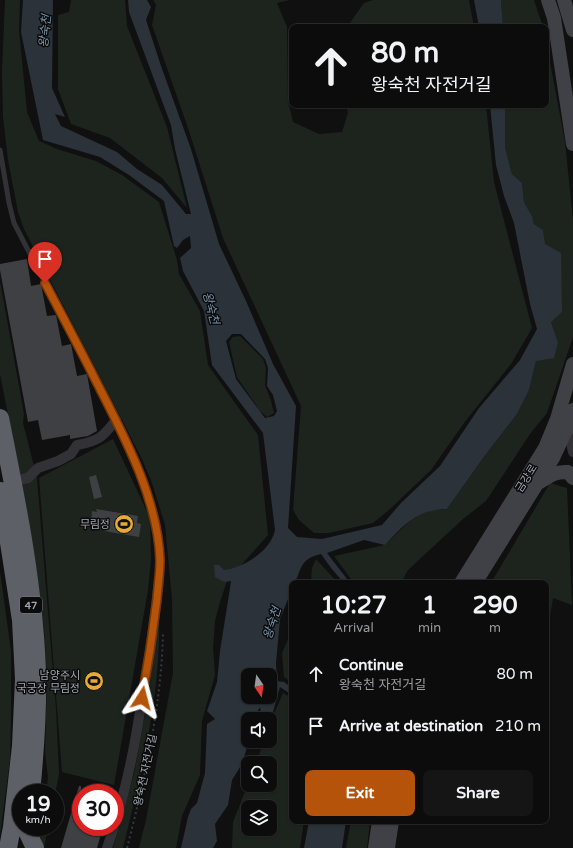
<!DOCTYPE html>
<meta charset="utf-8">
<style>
body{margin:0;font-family:"Varela Round","Noto Sans KR",sans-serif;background:#151516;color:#f1f3f6;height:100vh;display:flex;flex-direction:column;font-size:15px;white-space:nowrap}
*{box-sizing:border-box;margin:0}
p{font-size:13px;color:#9a9b9d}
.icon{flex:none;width:22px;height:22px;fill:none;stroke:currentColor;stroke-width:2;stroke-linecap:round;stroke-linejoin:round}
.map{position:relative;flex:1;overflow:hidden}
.panel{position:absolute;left:289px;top:580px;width:260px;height:244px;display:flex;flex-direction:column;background:#0c0c0d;border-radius:8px;box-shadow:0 1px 3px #0004,0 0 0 1px #2c2c2e}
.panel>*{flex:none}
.guide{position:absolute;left:289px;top:24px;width:260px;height:84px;border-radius:8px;box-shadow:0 1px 3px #0004,0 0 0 1px #2c2c2e;background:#0c0c0d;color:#f1f3f6;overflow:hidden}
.needle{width:26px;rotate:167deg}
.buttons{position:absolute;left:241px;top:668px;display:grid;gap:8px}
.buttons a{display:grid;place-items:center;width:36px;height:36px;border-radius:8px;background:#0c0c0d;box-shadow:0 1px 3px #0004,0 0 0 1px #2c2c2e;font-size:20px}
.speed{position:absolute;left:12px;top:784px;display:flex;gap:8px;font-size:20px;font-weight:700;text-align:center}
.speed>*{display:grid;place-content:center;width:52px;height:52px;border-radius:50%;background:#0c0c0d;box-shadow:0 1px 3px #0004,0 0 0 1px #2c2c2e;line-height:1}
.speed small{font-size:10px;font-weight:400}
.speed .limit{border:6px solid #d22;background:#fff;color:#111}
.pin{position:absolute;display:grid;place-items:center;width:34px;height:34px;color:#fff;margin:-41px -17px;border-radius:50% 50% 50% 0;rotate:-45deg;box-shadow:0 0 4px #0007}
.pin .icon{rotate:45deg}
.me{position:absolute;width:44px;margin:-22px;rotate:9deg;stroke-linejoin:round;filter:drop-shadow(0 0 3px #0008)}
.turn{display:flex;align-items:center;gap:14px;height:84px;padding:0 16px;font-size:18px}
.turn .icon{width:52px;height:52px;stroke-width:2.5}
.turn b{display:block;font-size:28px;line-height:34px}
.eta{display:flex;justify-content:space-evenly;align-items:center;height:68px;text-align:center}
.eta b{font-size:24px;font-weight:700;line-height:28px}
.button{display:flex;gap:8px;margin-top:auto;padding:8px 16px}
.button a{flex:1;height:46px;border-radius:8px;background:#b45309;color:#fff;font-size:16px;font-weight:700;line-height:46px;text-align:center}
.button a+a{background:#151516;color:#f1f3f6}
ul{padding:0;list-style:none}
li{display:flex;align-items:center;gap:12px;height:52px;padding:0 16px}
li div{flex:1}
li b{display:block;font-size:15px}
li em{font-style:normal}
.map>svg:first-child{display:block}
.green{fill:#1d241e;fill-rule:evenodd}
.water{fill:#2b3239;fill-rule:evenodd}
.building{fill:#3f4044}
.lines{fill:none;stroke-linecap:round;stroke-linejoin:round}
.path{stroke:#38393d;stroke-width:2;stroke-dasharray:2 3;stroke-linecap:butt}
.lane{stroke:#323236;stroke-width:5}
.street{stroke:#323236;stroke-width:10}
.secondary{stroke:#404146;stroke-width:14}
.highway{stroke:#5e6067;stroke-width:18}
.route-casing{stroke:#753606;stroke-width:10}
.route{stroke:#b45309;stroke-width:7}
.labels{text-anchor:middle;stroke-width:3;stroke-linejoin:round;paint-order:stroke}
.shield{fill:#0b0b0c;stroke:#757880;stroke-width:1}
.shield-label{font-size:10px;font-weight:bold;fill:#a2a7b1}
.street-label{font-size:11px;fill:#a2a7b1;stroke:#0b0b0c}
.poi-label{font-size:11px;fill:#a2a7b1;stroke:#0b0b0c;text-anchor:end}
.water-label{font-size:12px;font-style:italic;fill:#7b94ab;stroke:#0b0b0c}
</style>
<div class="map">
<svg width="573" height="848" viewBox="0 0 573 848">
<rect width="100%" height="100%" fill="#101011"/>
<path class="green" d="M 5,0 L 20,0 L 19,30 L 27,112 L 39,141 L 57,149 L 96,161 L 122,175 L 159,202 L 177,260 L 179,274 L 200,311 L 208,365 L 258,435 L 268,535 L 227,581 L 220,602 L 215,621 L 213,648 L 215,675 L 202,721 L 200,775 L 182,816 L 176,848 L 139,848 L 146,820 L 173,673 L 172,599 L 165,525 L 151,480 L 140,455 L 24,229 L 18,212 L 8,160 L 3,117 L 2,72 Z
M 71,0 L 125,0 L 127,26 L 167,127 L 187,208 L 162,178 L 110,138 L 71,124 L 58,89 L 58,15 L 69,12 Z
M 153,0 L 289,0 L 277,3 L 287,27 L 288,100 L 293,122 L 319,134 L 342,132 L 348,113 L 346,105 L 486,105 L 494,182 L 532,328 L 511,364 L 464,423 L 431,470 L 389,510 L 373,523 L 329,533 L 314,533 L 299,520 L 293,510 L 301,406 L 223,238 L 188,128 L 152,25 L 156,5 Z
M 373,0 L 469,0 L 474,27 L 347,27 L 364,3 Z
M 501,0 L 534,0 L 543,27 L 503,27 Z
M 546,41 L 565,142 L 573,220 L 573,337 L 547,413 L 530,434 L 486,501 L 463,519 L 408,570 L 401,583 L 354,583 L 334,556 L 385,545 L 415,516 L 433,510 L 447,509 L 483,458 L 517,414 L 529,390 L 536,361 L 558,342 L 551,322 L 543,230 L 534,224 L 532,216 L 524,202 L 522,183 L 512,174 L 505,147 L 505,105 L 546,105 Z
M 0,281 L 24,414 L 23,423 L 37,478 L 56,709 L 59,774 L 55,794 L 55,793 L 46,793 L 48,778 L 45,751 L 47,678 L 44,628 L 38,581 L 25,500 L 0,374 Z
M 240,336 L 263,359 L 266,368 L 265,385 L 271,401 L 274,413 L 267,417 L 260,411 L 237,377 L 229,342 L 233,337 Z
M 113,439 L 150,518 L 151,560 L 148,590 L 114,785 L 62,772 L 39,478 Z
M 550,483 L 567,488 L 572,605 L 553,598 L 546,642 L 546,583 L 491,583 Z
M 316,559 L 338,583 L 311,583 L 312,568 Z
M 0,571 L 11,651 L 11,714 L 10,760 L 0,835 Z
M 159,609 C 162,690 142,770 123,848 L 113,848 L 134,774 L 148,698 Z
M 292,630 L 292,683 L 284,677 L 282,653 Z
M 283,693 L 292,698 L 292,821 L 304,821 L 300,848 L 232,848 L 233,822 L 248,784 L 248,785 L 270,785 L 270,763 L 256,763 L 264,741 L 270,741 L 270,723 ZM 248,807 L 270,807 L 270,829 L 248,829 Z
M 351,821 L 370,821 L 367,848 L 346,848 Z
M 41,827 L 48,827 L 44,848 L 42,848 L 40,836 Z"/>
<path class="water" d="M 23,0 L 53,0 L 52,88 L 65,117 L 55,114 L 61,126 L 117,152 L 137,169 L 162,185 L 186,214 L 191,214 L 175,149 L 171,125 L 129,12 L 128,0 L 147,0 L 151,7 L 146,20 L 161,66 L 191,149 L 219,244 L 246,301 L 273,364 L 296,406 L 288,528 L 297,537 L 322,539 L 382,525 L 401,503 L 440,466 L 479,408 L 520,360 L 537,329 L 530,304 L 514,223 L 504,196 L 496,165 L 490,105 L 505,105 L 505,147 L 512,174 L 522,183 L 524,202 L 532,216 L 534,224 L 543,230 L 545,244 L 561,253 L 562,312 L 551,322 L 558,342 L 554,358 L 536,361 L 529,390 L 517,414 L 483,458 L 447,509 C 416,510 405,524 385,545 L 364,540 L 327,553 L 350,583 L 344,583 L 331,568 L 321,554 C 301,559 302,566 295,583 L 292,583 L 292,589 L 280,619 L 276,663 L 277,681 L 284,682 L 292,688 L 292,695 L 280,687 L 273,712 L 269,715 L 268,719 L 262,719 L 260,707 L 253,719 L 248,719 L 249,741 L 242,764 L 232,780 L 228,805 L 215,824 L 217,841 L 213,848 L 181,848 L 188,817 L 191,809 L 197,803 L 205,773 L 207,724 L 215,719 L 207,711 L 217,682 L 220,651 L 230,588 L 231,581 L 224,582 L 215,577 L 214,565 L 219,565 L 224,570 C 241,568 261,556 270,542 C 272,539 274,534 275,530 L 263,433 L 212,365 L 204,311 L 183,271 L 180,258 L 191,248 L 190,236 L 183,240 L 177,248 L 174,246 L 164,201 L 129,175 L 100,157 L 43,140 L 21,32 ZM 232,334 L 241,334 L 265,359 L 268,368 L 267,386 L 273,395 L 277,411 L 274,416 L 265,418 L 236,379 L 226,341 ZM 248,675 L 270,675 L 270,697 L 248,697 Z
M 474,0 L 501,0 L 503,27 L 479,27 Z
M 309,821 L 346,821 L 342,848 L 304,848 Z"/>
<path class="building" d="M 27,259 L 31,286 L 41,284 L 47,316 L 56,315 L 62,346 L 71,344 L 77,376 L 87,374 L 97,431 L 88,436 L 70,439 L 70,435 L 42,440 L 38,420 L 28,422 L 0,270 L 0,264 Z
M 96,475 L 102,497 L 94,499 L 89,477 Z
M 96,509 L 138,516 L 137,523 L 141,524 L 139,537 L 104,531 L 104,529 L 91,527 L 92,511 L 97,512 Z
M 79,786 L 81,786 L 81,827 L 103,827 L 97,848 L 61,848 Z"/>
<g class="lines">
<path class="path" d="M 127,848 C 145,778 161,707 163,634"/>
<path class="lane" d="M 0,150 L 9,203 L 14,223 L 116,420 L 147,491 L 153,511 L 158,532 L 160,560 L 159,579"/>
<path class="street" d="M 567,425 L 573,452
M 23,479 L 28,478 L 38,468 L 58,461 L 71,454 L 77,445 C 99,441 103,437 116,420
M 115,823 C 128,782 136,740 142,698 C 149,658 155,619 159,579
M 107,848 L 114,827"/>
<path class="secondary" d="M 548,0 L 554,18 L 573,144
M 564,0 L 573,30
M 540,482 C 549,476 556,471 568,472 L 573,478
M 461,583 L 545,448 L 557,419 L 573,364
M 475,583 L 553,458 L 568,426 L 573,410
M 375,848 L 379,821
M 388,848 L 392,821"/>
<path class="highway" d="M 0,418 C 17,502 34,586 37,671 C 38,712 35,753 31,793
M 1,491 L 21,620 L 24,679 L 21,746 L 12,827 L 8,848
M 26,829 L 35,848"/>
</g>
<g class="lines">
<g class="route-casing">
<path id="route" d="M 45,283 C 62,315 79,347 95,379 C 123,434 158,498 160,560 C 160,573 158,586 157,599 C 153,632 148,665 142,698"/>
</g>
<use href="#route" class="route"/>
</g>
<defs>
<g id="stadium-disc" transform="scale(1)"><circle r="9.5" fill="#e4ab36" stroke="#0b0b0c"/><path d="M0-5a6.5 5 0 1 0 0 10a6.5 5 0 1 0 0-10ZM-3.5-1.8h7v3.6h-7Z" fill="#111"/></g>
</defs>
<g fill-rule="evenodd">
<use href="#stadium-disc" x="124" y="524"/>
<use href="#stadium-disc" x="94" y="681"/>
</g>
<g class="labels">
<rect class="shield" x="20" y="597" width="22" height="16" rx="3"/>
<g class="shield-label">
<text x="31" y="609">47</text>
</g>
<g class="street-label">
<text transform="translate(526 478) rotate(-58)" y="4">금강로</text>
<text transform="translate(145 770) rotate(-78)" y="4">왕숙천 자전거길</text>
</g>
<g class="poi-label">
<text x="110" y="528">무림정</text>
<text x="80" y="679">남양주시<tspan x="80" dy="13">국궁장 무림정</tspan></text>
</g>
<g class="water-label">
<text transform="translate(45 31) rotate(-84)" y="4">왕숙천</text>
<text transform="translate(211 308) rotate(76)" y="4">왕숙천</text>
<text transform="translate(272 623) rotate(-72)" y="4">왕숙천</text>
</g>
</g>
</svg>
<div class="buttons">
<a><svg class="needle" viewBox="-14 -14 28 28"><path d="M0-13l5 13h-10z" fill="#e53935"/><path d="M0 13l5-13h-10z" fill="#9a9b9d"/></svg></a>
<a><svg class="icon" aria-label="sound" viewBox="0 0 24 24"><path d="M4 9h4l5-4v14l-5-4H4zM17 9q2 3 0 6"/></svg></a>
<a><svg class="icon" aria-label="search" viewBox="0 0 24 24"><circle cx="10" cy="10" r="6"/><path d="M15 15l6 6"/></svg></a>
<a><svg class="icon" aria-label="layers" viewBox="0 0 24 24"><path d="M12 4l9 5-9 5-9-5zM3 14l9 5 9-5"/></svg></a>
</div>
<div class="speed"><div>19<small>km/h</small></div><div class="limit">30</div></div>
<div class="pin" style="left:45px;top:283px;background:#d93025"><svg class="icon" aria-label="arrive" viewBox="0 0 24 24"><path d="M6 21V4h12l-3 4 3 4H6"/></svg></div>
<svg class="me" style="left:142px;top:698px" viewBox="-20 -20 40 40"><path d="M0-17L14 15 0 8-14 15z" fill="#b45309" stroke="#fff" stroke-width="4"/></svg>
<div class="guide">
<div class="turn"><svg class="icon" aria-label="ahead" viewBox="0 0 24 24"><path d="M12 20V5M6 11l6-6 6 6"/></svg><div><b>80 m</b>왕숙천 자전거길</div></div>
</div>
<section class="panel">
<div class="eta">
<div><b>10:27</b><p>Arrival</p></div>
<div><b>1</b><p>min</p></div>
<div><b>290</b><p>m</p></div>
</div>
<ul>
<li><svg class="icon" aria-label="ahead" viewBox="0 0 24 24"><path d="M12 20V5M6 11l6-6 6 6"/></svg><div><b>Continue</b><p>왕숙천 자전거길</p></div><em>80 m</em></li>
<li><svg class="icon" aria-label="arrive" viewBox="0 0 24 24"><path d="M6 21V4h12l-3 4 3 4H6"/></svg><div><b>Arrive at destination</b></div><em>210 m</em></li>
</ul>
<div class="button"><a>Exit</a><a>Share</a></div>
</section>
</div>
